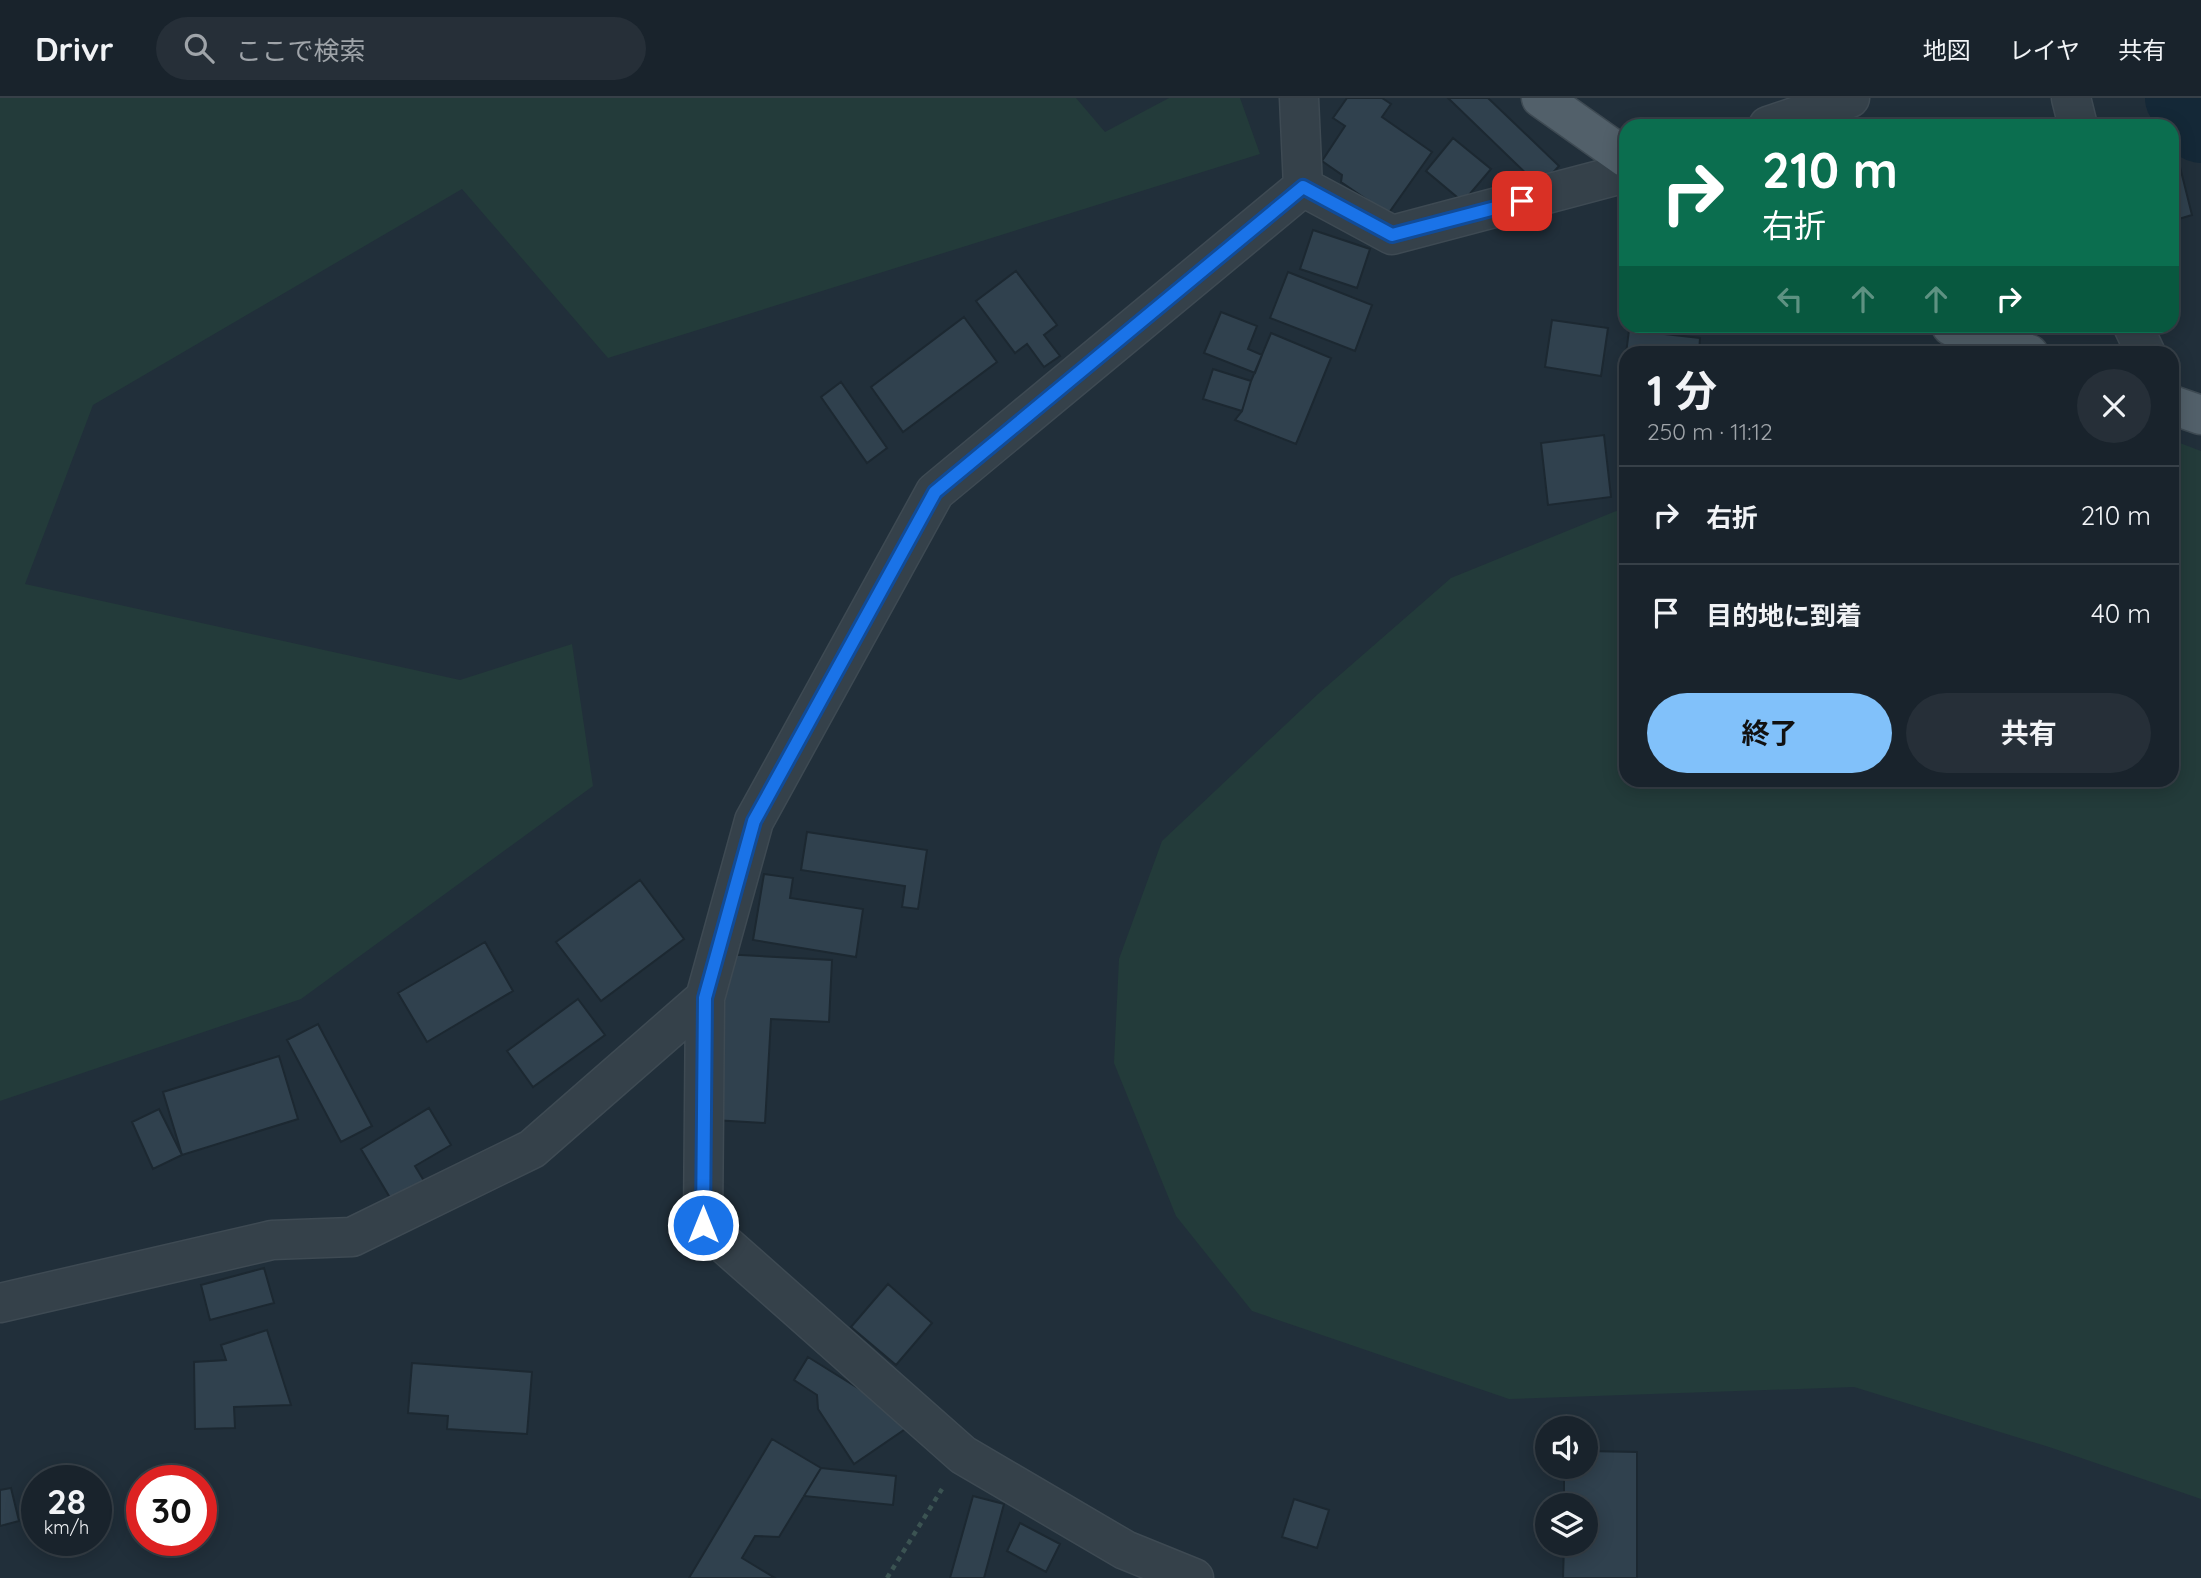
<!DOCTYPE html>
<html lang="ja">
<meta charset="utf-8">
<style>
body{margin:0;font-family:Quicksand,"Noto Sans JP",sans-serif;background:#262f38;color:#f1f3f6;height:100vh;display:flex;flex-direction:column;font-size:26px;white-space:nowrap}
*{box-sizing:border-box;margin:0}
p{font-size:23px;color:#9fa4a9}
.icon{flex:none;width:38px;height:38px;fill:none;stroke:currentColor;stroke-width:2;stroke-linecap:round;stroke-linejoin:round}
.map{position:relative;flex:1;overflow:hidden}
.side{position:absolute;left:1619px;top:248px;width:560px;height:441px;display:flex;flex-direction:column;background:#19232c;border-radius:21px;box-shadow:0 4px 18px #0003,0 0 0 2px #374048}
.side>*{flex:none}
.top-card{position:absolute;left:1619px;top:21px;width:560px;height:214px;border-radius:21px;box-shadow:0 4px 18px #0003,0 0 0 2px #374048;background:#0b6e4f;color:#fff;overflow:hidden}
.buttons{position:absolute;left:1535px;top:1318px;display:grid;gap:14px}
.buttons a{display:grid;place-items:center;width:63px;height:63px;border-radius:50%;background:#19232c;box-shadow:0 4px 18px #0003,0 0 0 2px #374048;font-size:35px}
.speed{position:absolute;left:21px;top:1367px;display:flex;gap:14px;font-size:35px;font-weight:700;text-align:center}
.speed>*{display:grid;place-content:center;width:91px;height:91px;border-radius:50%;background:#19232c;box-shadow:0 4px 18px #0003,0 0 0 2px #374048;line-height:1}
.speed small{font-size:18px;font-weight:400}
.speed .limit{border:10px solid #d22;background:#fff;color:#111}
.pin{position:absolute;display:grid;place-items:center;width:60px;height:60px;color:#fff;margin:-30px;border-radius:14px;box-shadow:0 4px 10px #0006}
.me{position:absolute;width:77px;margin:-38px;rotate:0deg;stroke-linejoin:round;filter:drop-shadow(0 0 5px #0008)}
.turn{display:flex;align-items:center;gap:24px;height:147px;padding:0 28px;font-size:32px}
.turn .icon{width:91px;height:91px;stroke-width:2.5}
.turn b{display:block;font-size:49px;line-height:60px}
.lanes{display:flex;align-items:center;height:66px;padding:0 28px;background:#0003;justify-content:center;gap:35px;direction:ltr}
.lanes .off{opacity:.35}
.round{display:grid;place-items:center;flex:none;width:74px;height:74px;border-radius:37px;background:#262f38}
.summary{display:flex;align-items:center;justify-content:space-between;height:119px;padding:0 28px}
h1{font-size:42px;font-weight:700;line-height:52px}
.action{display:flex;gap:14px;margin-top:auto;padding:14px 28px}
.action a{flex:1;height:80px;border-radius:42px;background:#81c1fa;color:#111;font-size:28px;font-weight:700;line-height:80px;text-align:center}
.action a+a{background:#262f38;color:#f1f3f6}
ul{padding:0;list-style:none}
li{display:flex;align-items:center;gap:21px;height:98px;padding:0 28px;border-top:2px solid #374048}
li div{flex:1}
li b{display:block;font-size:26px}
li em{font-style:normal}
header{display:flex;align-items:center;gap:42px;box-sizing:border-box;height:98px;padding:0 35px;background:#19232c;border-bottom:2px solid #374048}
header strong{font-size:33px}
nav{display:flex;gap:38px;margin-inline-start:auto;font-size:24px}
.search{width:490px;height:63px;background:#262f38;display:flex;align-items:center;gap:18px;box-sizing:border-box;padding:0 24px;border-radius:38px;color:#9fa4a9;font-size:26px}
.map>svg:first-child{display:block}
.green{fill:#233b3a}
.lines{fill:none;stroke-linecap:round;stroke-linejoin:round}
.river{stroke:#142837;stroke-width:74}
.building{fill:#30414e;stroke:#1c2831;stroke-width:2}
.street-casing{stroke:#3e4a53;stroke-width:41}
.primary-casing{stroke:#3e4a53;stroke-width:41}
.path{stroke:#3b5352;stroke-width:4.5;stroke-dasharray:5 5;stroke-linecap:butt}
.street{stroke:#35414a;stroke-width:38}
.primary{stroke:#52606a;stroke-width:38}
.route-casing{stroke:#114b97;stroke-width:18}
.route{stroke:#1a73e8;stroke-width:12}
</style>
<header>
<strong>Drivr</strong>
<div class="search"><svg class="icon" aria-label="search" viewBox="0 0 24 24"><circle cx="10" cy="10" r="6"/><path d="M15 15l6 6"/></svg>ここで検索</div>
<nav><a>地図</a><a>レイヤ</a><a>共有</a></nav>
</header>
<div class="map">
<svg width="2201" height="1480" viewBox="0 0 2201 1480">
<rect width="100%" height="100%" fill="#212f3a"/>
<path class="green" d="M 0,0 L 1076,0 L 1105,34 L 1169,0 L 1240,0 L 1260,56 L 608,260 L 462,91 L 93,307 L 25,486 L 460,582 L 572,546 L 593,688 L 301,901 L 0,1003 Z
M 2172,342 L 2201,353 L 2201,1401 L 2049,1349 L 1854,1289 L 1509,1301 L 1252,1213 L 1176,1118 L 1114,965 L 1119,861 L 1162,743 L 1318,596 L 1451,480 L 1626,409 L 1626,682 L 2172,682 Z"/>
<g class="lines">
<path class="river" d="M 2182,0 L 2201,28"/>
</g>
<path class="building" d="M 1347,0 L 1382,0 L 1391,6 L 1382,19 L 1432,54 L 1388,116 L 1341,84 L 1342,77 L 1322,63 L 1345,28 L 1333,20 Z
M 1448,0 L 1488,0 L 1559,68 L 1540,89 Z
M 2172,37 L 2192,117 L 2172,123 Z
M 1453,40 L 1491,71 L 1463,104 L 1426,73 Z
M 1313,132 L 1370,151 L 1357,190 L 1300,171 Z
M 1016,173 L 1057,227 L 1044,237 L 1060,258 L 1044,269 L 1027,246 L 1015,255 L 976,203 Z
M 1288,174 L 1372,207 L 1355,253 L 1270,220 Z
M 1221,214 L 1257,228 L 1248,251 L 1262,257 L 1255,275 L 1204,255 Z
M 964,219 L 997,264 L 903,334 L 871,289 Z
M 1552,222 L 1608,230 L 1601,278 L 1545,269 Z
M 1629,232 L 1700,240 L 1699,256 L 1626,256 Z
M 1271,235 L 1331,260 L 1296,346 L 1235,322 L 1242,313 L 1251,283 Z
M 1626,259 L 1626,290 L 1623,290 Z
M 1213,271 L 1251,283 L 1242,313 L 1203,301 Z
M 841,284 L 887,350 L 867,365 L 821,299 Z
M 1604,337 L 1611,399 L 1548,407 L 1541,345 Z
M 807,734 L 927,752 L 918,811 L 902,809 L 905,788 L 801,772 Z
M 764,776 L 793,780 L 790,800 L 863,811 L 856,859 L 753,842 Z
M 640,782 L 684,841 L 601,903 L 556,844 Z
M 485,844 L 513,893 L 427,944 L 398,895 Z
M 722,856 L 832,862 L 829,924 L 771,921 L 765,1025 L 713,1022 Z
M 578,901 L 605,937 L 533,989 L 507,953 Z
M 318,926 L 372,1028 L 341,1044 L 287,942 Z
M 279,958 L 298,1021 L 182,1057 L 163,994 Z
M 429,1010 L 451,1047 L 415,1068 L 424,1083 L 392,1103 L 361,1051 Z
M 159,1011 L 182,1057 L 153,1071 L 132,1024 Z
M 264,1170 L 274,1205 L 210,1222 L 201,1187 Z
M 888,1186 L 932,1225 L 896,1267 L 851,1229 Z
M 267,1232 L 291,1307 L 234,1309 L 235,1330 L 195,1331 L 194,1264 L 226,1262 L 221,1247 Z
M 808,1259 L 914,1325 L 854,1366 L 818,1311 L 817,1297 L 794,1282 Z
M 412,1265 L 532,1274 L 527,1336 L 447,1331 L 448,1318 L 408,1315 Z
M 772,1341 L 821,1370 L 779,1439 L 755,1438 L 742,1460 L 775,1480 L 689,1480 Z
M 1586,1353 L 1637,1354 L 1637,1480 L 1563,1480 L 1564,1446 L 1586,1446 L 1586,1407 L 1564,1407 L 1564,1368 L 1586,1368 Z
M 821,1370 L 896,1378 L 893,1407 L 804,1398 Z
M 11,1390 L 19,1423 L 0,1428 L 0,1392 Z
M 973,1398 L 1004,1406 L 984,1480 L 950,1480 Z
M 1294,1401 L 1329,1412 L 1317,1450 L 1282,1439 Z
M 1020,1425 L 1060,1446 L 1046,1474 L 1007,1453 Z"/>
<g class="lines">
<g class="street-casing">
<path id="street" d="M 2071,0 L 2078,28
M 1768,28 L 1850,0
M 1303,89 L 1392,137 L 1626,75
M 2133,228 L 2146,256
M 0,1205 L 272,1142 L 352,1139 L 532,1051 L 705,900
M 1194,1480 L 1125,1452 L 963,1357 L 703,1127 L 705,900 L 754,723 L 935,394 L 1303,89 L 1299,0"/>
</g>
<g class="primary-casing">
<path id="primary" d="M 1541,0 L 1626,60
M 1951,228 L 2029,256
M 2172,307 L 2201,317"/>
</g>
<path class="path" d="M 887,1480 L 942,1391"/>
<use href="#street" class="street"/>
<use href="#primary" class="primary"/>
</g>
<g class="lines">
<g class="route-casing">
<path id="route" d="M 703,1127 L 705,900 L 754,723 L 935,394 L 1303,89 L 1392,137 L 1522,103"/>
</g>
<use href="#route" class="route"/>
</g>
</svg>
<div class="buttons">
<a><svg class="icon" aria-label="sound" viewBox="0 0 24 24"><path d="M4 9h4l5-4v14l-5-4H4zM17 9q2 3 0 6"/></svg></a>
<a><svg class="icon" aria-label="layers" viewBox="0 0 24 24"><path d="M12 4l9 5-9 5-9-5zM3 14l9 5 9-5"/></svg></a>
</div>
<div class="speed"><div>28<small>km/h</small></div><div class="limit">30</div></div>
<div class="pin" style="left:1522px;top:103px;background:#d93025"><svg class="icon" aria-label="arrive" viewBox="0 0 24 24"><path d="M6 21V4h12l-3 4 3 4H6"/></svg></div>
<svg class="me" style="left:703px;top:1127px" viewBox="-20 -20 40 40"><circle r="17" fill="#1a73e8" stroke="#fff" stroke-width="3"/><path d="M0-11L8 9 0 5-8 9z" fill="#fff"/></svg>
<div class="top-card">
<div class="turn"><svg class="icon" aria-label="right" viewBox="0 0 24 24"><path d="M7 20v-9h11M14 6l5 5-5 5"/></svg><div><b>210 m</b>右折</div></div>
<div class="lanes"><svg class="icon off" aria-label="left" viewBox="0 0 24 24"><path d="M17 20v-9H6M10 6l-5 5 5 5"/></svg><svg class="icon off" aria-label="ahead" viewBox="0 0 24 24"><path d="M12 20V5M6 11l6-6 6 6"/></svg><svg class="icon off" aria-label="ahead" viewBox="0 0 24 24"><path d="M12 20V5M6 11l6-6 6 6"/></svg><svg class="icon" aria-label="right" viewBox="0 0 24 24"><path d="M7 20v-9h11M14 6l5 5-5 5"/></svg></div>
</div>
<section class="side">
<div class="summary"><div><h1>1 分</h1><p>250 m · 11:12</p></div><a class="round"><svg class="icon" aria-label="close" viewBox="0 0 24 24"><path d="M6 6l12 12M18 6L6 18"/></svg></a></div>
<ul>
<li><svg class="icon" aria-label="right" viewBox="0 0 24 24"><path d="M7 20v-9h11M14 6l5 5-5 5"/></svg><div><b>右折</b></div><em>210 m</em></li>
<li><svg class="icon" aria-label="arrive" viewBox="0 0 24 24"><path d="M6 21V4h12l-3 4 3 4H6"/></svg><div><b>目的地に到着</b></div><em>40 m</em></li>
</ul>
<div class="action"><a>終了</a><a>共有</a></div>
</section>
</div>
